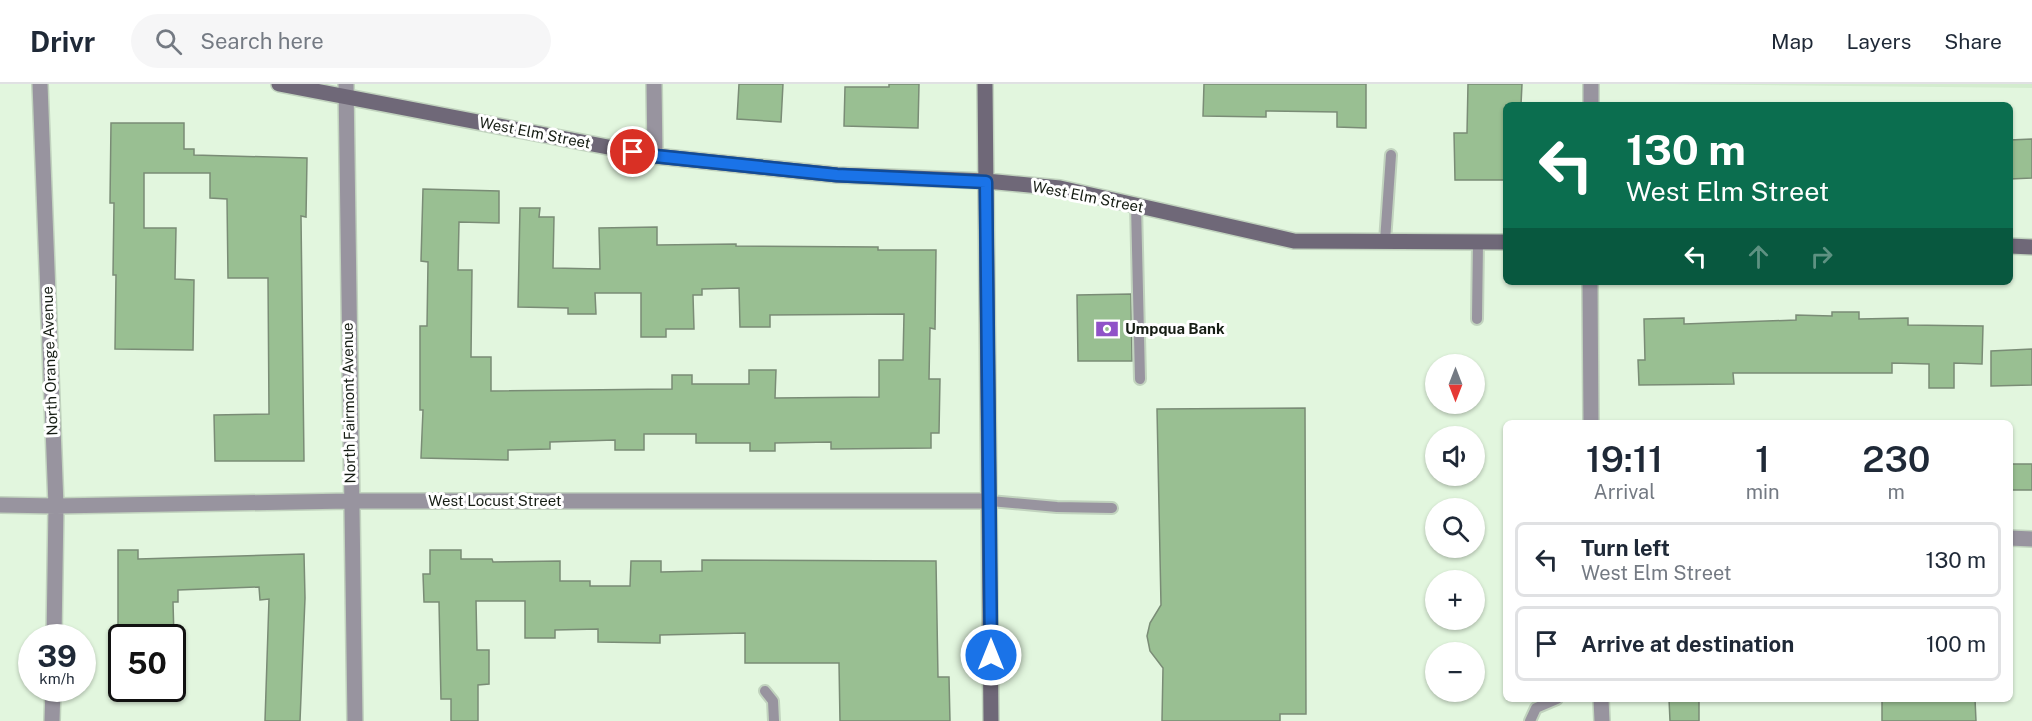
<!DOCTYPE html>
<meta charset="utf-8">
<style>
body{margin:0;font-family:"Public Sans",sans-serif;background:#f6f6f7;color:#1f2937;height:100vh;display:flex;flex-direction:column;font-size:22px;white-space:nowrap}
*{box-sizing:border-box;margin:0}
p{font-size:20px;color:#747a83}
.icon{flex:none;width:33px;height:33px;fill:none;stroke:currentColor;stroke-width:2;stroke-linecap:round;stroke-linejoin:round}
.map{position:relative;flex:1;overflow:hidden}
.drawer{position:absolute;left:1503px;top:336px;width:510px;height:282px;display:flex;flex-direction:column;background:#fff;border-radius:9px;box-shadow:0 2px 4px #0004}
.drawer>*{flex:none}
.top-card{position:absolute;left:1503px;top:18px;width:510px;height:183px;border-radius:9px;box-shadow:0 2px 4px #0004;background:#0b6e4f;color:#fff;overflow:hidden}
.needle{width:39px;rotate:180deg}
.fabs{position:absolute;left:1425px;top:270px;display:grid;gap:12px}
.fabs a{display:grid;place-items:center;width:60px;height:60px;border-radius:50%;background:#fff;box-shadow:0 2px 4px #0004;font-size:30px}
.speed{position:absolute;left:18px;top:540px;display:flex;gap:12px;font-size:30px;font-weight:700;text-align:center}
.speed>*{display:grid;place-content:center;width:78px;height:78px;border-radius:50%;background:#fff;box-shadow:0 2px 4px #0004;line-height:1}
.speed small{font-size:15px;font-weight:400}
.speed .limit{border:3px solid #111;border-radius:9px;background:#fff;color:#111}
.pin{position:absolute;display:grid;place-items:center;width:51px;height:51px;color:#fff;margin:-26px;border:3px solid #fff;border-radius:50%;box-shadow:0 2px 6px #0007}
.me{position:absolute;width:66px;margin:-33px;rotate:0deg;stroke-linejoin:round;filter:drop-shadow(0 0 4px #0008)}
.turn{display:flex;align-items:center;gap:21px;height:126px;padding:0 24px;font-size:27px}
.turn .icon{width:78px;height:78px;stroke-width:2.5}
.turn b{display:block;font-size:42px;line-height:51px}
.lanes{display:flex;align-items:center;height:57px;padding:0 24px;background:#0003;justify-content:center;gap:30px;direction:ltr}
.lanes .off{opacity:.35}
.eta{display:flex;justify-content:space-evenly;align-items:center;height:102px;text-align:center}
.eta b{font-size:36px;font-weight:600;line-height:42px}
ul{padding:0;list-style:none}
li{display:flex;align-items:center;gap:18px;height:75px;margin:0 12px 9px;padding:0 12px;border:3px solid #e0e1e3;border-radius:9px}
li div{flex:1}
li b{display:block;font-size:22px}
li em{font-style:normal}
header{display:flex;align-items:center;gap:36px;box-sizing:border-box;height:84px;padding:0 30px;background:#fff;border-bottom:2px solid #e0e1e3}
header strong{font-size:28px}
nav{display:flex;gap:33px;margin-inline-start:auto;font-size:21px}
.search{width:420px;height:54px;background:#f6f6f7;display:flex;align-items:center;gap:15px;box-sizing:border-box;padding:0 21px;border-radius:33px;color:#747a83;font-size:22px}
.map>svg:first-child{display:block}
.built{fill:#d3ecce}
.building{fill:#99bf92;stroke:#7a8c76;stroke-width:1.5}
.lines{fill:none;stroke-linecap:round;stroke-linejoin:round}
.lane-casing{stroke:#c1d3be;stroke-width:14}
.street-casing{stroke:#c1d3be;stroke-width:18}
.secondary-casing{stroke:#c1d3be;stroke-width:18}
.lane{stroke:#98949f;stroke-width:10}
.street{stroke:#98949f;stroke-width:15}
.secondary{stroke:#6f6878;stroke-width:15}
.route-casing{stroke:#114b97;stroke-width:15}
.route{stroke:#1a73e8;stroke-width:10}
.labels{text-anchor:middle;stroke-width:6;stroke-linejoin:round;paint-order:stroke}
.street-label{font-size:15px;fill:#161d14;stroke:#fff}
.poi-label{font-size:15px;font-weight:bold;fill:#161d14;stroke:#fff;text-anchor:start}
</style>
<header>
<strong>Drivr</strong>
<div class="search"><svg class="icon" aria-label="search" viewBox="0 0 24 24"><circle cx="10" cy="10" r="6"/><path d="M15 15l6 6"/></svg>Search here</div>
<nav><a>Map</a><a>Layers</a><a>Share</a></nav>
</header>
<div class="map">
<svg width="2032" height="637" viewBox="0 0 2032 637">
<rect width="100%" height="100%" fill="#e2f6de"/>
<path class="built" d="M 1671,0 L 2032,0 L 2032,4 Z"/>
<path class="building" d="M 739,0 L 783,0 L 781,38 L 737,35 Z
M 889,0 L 919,0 L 918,44 L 844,42 L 845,3 L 889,3 Z
M 1204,0 L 1366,0 L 1366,44 L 1337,43 L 1337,28 L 1266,27 L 1266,33 L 1203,32 Z
M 1468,0 L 1522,0 L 1521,21 L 1506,21 L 1506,96 L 1455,96 L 1454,49 L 1467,49 Z
M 111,39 L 184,39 L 184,65 L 194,65 L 194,71 L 307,74 L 306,133 L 301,132 L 304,377 L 215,377 L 214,331 L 269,330 L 268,194 L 228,194 L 227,115 L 210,114 L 210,89 L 144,89 L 144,144 L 176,144 L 175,195 L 194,196 L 193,266 L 115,265 L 116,191 L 113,191 L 114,119 L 110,119 Z
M 2032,55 L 2032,94 L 2010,95 L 2010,56 Z
M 423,105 L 499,107 L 499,139 L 459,138 L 458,186 L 472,186 L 471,273 L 491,273 L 491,307 L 672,305 L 672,291 L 692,291 L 692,300 L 749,300 L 749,286 L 776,286 L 775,314 L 879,313 L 879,276 L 903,276 L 904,230 L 770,231 L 770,243 L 740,243 L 739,204 L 702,205 L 702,211 L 693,211 L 694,245 L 666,245 L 666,253 L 641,253 L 641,209 L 595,209 L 596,230 L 568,230 L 568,224 L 518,223 L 520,124 L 540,124 L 539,133 L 554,133 L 553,184 L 600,185 L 599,144 L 657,143 L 657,161 L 736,160 L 736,162 L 878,163 L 878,166 L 936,166 L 935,245 L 930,244 L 929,295 L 940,295 L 939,349 L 931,349 L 931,364 L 831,365 L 831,358 L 775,359 L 775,367 L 750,367 L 750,359 L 696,359 L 696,350 L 644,350 L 644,366 L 615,366 L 615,356 L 550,358 L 550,365 L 508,366 L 508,376 L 421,374 L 423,326 L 420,326 L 420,242 L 427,242 L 428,178 L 421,177 Z
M 1131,210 L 1132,277 L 1078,277 L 1077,211 Z
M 1832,228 L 1859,228 L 1859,235 L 1908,234 L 1908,241 L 1983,242 L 1982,280 L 1954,279 L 1954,304 L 1929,304 L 1929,280 L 1892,279 L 1892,289 L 1733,289 L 1734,300 L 1639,301 L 1638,276 L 1645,276 L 1644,235 L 1684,234 L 1684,240 L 1796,236 L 1796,231 L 1832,232 Z
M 2032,265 L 2032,301 L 1991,302 L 1991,267 Z
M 1305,324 L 1306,630 L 1280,630 L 1280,637 L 1162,637 L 1163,584 L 1150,567 L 1147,552 L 1150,539 L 1161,521 L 1157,325 Z
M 2010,380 L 2032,380 L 2032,406 L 2010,406 Z
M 118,466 L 138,466 L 138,475 L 304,470 L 305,514 L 300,637 L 265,637 L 269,515 L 260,516 L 259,503 L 178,506 L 178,518 L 173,518 L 174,554 L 118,553 Z
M 430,466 L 461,466 L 461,475 L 492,475 L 493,478 L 560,477 L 560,497 L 590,497 L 590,502 L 630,502 L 631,477 L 661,477 L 661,488 L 702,487 L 702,476 L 936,477 L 938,593 L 949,593 L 950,637 L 840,637 L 839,579 L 745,579 L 745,549 L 660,551 L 660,559 L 598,558 L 598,545 L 555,546 L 555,554 L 525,554 L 525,517 L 476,517 L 477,566 L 489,566 L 489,600 L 478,601 L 478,637 L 451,637 L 451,615 L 441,615 L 439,518 L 424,518 L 423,490 L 430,490 Z
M 1669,615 L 1699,615 L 1699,637 L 1670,637 Z
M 1975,615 L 1976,637 L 1882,637 L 1882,617 Z"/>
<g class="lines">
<g class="lane-casing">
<path id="lane" d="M 1136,121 L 1140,295
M 1385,157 L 1391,71
M 1477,235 L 1478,158
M 990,417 L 1057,423 L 1112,424
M 765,607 L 773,617 L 774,637
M 1530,637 L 1536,624 L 1557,615"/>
</g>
<g class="street-casing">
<path id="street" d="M 40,0 L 56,422 L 54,554
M 346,0 L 355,637
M 654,0 L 655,72
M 1591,21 L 1591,0
M 1590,198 L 1591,339
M 0,421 L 56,422 L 350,417 L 990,417
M 2010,454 L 2032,455
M 1601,615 L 1602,637
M 52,637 L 53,604"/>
</g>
<g class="secondary-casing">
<path id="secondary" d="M 279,0 L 655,72 L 837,91 L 986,97 L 1060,104 L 1294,157 L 1506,158
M 985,0 L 991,637
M 2010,162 L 2032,163"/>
</g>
<use href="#lane" class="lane"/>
<use href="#street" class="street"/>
<use href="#secondary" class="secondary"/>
</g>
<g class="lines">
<g class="route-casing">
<path id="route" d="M 633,68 L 655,72 L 837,91 L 986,98 L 991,571"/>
</g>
<use href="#route" class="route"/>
</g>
<defs>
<g id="bank-bare" transform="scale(1.8)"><path d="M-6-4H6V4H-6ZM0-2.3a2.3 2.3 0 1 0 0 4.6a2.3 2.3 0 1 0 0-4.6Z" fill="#9052c8" stroke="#fff" stroke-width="2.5" paint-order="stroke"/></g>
</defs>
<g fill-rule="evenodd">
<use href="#bank-bare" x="1107" y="245"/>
</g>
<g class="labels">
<g class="street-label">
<text transform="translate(535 49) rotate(11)" y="5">West Elm Street</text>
<text transform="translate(1088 113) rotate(11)" y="5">West Elm Street</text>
<text transform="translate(50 277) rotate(-92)" y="5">North Orange Avenue</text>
<text transform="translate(349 319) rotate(-91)" y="5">North Fairmont Avenue</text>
<text x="495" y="422">West Locust Street</text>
</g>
<g class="poi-label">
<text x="1125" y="250">Umpqua Bank</text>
</g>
</g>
</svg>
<div class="fabs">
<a><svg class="needle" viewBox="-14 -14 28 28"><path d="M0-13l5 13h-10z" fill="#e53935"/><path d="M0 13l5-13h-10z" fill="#747a83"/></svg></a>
<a><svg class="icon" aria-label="sound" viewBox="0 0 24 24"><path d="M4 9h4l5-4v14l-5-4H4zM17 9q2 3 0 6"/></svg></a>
<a><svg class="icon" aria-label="search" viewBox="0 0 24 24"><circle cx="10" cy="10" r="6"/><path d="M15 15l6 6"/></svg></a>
<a>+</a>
<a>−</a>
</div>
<div class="speed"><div>39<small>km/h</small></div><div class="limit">50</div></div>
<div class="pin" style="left:633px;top:68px;background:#d93025"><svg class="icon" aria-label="arrive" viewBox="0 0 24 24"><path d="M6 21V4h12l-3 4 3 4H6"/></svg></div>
<svg class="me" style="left:991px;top:571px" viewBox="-20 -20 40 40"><circle r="17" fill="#1a73e8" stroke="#fff" stroke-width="3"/><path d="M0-11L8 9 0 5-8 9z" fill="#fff"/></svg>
<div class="top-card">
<div class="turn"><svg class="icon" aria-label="left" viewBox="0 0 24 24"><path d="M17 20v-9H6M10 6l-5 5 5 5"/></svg><div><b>130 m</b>West Elm Street</div></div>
<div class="lanes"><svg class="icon" aria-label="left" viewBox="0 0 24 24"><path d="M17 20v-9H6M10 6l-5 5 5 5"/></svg><svg class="icon off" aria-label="ahead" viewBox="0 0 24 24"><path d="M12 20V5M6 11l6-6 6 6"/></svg><svg class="icon off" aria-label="right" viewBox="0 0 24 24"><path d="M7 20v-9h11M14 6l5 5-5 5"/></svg></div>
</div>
<section class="drawer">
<div class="eta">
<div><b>19:11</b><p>Arrival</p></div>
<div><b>1</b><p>min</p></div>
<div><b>230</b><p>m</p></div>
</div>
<ul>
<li><svg class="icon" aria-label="left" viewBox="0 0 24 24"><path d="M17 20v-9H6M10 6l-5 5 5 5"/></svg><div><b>Turn left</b><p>West Elm Street</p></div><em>130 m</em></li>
<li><svg class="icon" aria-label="arrive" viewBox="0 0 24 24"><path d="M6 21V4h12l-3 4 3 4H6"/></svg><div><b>Arrive at destination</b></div><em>100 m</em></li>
</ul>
</section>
</div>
